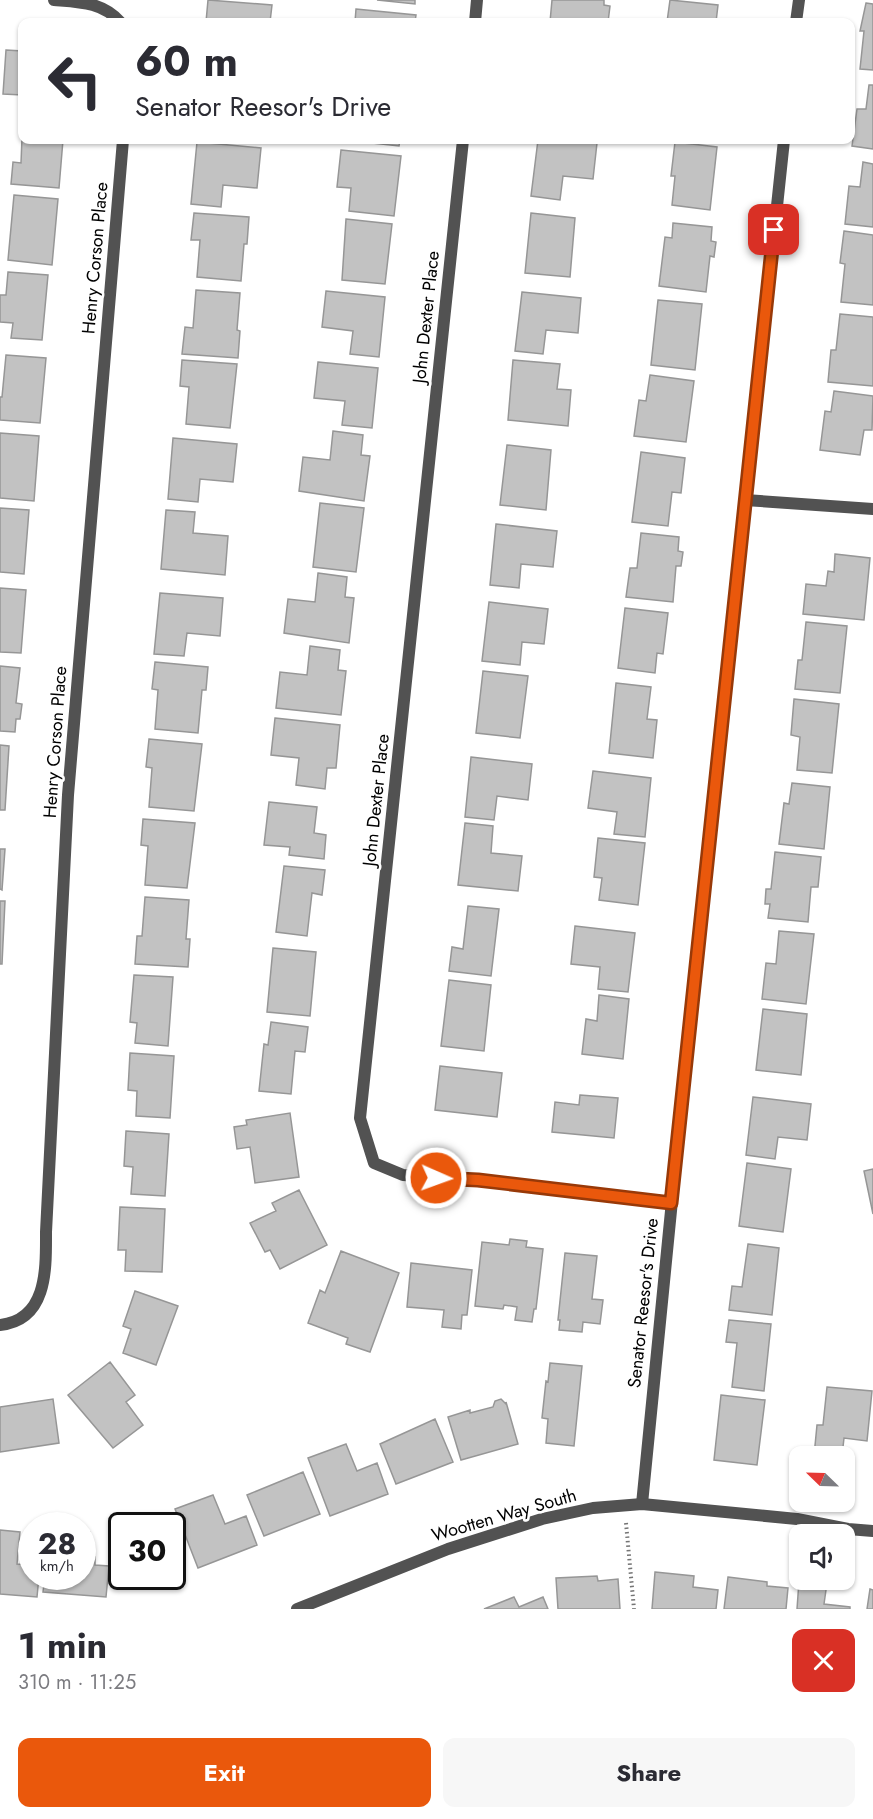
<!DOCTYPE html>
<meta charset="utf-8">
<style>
body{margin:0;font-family:Jost,sans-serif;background:#f7f7f7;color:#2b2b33;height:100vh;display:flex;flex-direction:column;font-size:22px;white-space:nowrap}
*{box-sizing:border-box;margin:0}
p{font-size:20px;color:#7c7c81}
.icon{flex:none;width:33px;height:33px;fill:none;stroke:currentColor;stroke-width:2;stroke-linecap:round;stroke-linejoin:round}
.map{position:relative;height:1609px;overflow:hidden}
.drawer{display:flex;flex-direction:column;background:#fff;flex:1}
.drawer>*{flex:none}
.banner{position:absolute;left:18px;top:18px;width:837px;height:126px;border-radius:12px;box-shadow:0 2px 4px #0004;background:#fff;color:#2b2b33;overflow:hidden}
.needle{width:39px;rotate:293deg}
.buttons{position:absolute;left:789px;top:1446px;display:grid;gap:12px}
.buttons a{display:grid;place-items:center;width:66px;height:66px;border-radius:12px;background:#fff;box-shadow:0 2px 4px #0004;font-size:30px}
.speed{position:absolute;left:18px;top:1512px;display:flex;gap:12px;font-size:30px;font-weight:700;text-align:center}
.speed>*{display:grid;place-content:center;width:78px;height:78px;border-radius:50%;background:#fff;box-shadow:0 2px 4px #0004;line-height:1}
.speed small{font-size:15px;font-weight:400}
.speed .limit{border:3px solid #111;border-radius:9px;background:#fff;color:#111}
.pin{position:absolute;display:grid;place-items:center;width:51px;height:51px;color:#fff;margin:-26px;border-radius:12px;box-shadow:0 3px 9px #0006}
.me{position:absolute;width:66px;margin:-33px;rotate:92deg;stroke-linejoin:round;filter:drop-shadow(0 0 4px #0008)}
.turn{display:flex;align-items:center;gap:21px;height:126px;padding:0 18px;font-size:27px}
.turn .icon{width:78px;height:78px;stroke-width:2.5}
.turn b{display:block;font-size:42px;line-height:51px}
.round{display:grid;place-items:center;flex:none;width:63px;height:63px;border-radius:12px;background:#f7f7f7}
.summary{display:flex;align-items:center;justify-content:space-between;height:102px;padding:0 18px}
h1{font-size:36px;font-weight:700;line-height:45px}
.primary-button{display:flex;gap:12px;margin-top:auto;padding:12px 18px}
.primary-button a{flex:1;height:69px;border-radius:12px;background:#ea580c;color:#fff;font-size:24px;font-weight:700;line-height:69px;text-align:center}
.primary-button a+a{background:#f7f7f7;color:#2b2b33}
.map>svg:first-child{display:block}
.building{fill:#c2c2c2;stroke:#969696;stroke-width:1.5}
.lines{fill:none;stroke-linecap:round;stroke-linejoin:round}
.path{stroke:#747474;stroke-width:4;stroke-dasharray:1.5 3;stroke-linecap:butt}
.minor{stroke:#525252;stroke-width:12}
.tertiary{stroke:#525252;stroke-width:12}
.route-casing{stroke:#983908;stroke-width:15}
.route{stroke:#ea580c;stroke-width:10}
.labels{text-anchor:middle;stroke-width:5;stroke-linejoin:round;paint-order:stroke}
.street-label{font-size:18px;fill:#000;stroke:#fff}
</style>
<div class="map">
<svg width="873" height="1609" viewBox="0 0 873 1609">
<rect width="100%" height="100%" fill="#fff"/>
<path class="building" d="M 208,0 L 272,5 L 270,22 L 206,22 Z
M 377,0 L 415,0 L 415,4 Z
M 552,0 L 604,0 L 604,5 L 610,6 L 608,22 L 550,22 Z
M 670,0 L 718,5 L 716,22 L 667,22 Z
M 866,3 L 873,4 L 873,70 L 860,69 L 864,31 L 860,31 Z
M 356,9 L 416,15 L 415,22 L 355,22 Z
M 6,50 L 22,51 L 22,95 L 3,94 Z
M 869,85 L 873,85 L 873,149 L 852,146 L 857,109 L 866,109 Z
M 22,138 L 63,140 L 59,188 L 11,184 L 13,162 L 21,163 Z
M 354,140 L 400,140 L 399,146 L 354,141 Z
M 538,140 L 566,140 L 597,143 L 593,179 L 563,176 L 560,200 L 531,196 Z
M 197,142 L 261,148 L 257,188 L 223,185 L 221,207 L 191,204 Z
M 675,142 L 717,147 L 710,210 L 672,205 L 675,176 L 671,176 Z
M 341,150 L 401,156 L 394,216 L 349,211 L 351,188 L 337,187 Z
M 863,162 L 873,164 L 873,227 L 845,224 L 849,186 L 860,187 Z
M 14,195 L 58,199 L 52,265 L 8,260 Z
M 194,213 L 249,217 L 247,244 L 244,244 L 241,281 L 197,277 L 200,240 L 191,240 Z
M 531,213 L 575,218 L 570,277 L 525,273 Z
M 346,219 L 392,224 L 385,284 L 342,280 Z
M 673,223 L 712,227 L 711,241 L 716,242 L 714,257 L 710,256 L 706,292 L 659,286 L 665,237 L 672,238 Z
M 844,231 L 873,235 L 873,305 L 841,302 L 845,264 L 840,263 Z
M 8,272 L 48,275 L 42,340 L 11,338 L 13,323 L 0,322 L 0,295 L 6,295 Z
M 196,290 L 240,293 L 237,330 L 240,331 L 238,358 L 182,354 L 185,327 L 193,328 Z
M 326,291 L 385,297 L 379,357 L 350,354 L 353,331 L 322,327 Z
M 522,292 L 581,298 L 578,333 L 546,330 L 543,354 L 515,351 Z
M 658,300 L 702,304 L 695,370 L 651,365 Z
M 840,314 L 873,317 L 873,386 L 828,382 L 831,350 L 836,350 Z
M 6,355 L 46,358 L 40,423 L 0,420 L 0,397 L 2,397 Z
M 182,360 L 237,364 L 230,428 L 186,424 L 189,387 L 180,386 Z
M 513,360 L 560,364 L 557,389 L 571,390 L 568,426 L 508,420 Z
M 318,362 L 378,368 L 372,428 L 342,425 L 345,401 L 314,398 Z
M 650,375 L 694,381 L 686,442 L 634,436 L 639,400 L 646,401 Z
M 834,391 L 873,396 L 872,430 L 864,430 L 860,455 L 820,450 L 825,411 L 831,412 Z
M 333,431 L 363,435 L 361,455 L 370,456 L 364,501 L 299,491 L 303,457 L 330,460 Z
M 0,433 L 39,436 L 34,501 L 0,498 Z
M 173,438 L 237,444 L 233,482 L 200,479 L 198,502 L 168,499 Z
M 507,445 L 551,450 L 546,510 L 500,505 Z
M 641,452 L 685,458 L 681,493 L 672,492 L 668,526 L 632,522 Z
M 320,503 L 364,508 L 356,572 L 313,567 Z
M 0,508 L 29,510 L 24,574 L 0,572 Z
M 166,510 L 195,512 L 193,533 L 228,536 L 225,575 L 161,569 Z
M 496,524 L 557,531 L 553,567 L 521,564 L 519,588 L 490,585 Z
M 641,533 L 679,537 L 678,551 L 683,552 L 681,566 L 676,566 L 673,602 L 626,597 L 630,568 L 637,568 Z
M 835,554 L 870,558 L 864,620 L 803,614 L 806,584 L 826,586 L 828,571 L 834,572 Z
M 318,573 L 347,577 L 345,597 L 354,598 L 349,643 L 284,633 L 288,599 L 315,602 Z
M 0,588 L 26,590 L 21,653 L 0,652 Z
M 160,593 L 223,598 L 220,636 L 187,633 L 184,656 L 154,654 Z
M 489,602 L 548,609 L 544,644 L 522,642 L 520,665 L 482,661 Z
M 625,608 L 668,613 L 663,654 L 657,653 L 655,673 L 618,668 Z
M 806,622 L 847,626 L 840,693 L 795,689 L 798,660 L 802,660 Z
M 310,646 L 340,650 L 338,670 L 346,671 L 341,715 L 276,708 L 280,672 L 307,675 Z
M 155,662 L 208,667 L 206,690 L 202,690 L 198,733 L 155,729 L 158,690 L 152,689 Z
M 0,666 L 20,668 L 16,703 L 22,704 L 20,719 L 16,719 L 15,732 L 0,731 Z
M 483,671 L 528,676 L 520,738 L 476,733 Z
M 616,683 L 651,687 L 647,719 L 657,720 L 653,758 L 609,753 Z
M 794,699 L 839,704 L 832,773 L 797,770 L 800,737 L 791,735 Z
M 275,718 L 340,725 L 336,768 L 327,768 L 325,789 L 296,785 L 299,758 L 271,755 Z
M 149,739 L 202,744 L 194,811 L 149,807 L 152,768 L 146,767 Z
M 0,745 L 9,746 L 5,810 L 0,810 Z
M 471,757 L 532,764 L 528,800 L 497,796 L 494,820 L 465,817 Z
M 593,771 L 651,778 L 645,837 L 614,834 L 617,812 L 588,808 Z
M 792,783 L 830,787 L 824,849 L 779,844 L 784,803 L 789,804 Z
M 269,802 L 317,807 L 314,833 L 326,835 L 324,859 L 289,855 L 290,847 L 264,845 Z
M 143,819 L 195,823 L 187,888 L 145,885 L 148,846 L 141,845 Z
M 465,823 L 493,826 L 491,853 L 522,856 L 518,891 L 458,885 Z
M 598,838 L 645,843 L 638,905 L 599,900 L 602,878 L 594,877 Z
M 0,849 L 5,849 L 2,890 L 0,889 Z
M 775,852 L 821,857 L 818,887 L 811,887 L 808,922 L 768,918 L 770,904 L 765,904 L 766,889 L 771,889 Z
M 284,866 L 325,870 L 322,895 L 312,893 L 307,936 L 276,932 Z
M 145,897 L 189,900 L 186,939 L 190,939 L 188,967 L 135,964 L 137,936 L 142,936 Z
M 0,901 L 5,901 L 2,964 L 0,964 Z
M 468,906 L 499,909 L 491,976 L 449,971 L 452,947 L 463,949 Z
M 575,926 L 635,933 L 628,992 L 598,989 L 600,967 L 571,964 Z
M 779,931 L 814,934 L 806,1004 L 762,999 L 766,963 L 776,964 Z
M 273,948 L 316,952 L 310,1016 L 267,1012 Z
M 134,975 L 173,977 L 168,1046 L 135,1043 L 137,1023 L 130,1022 Z
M 449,980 L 491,985 L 484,1051 L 441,1046 Z
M 599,995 L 629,999 L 623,1059 L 582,1054 L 586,1019 L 597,1021 Z
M 763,1009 L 807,1014 L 801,1075 L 756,1070 Z
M 271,1022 L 308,1027 L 305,1052 L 295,1051 L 291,1094 L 259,1091 L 264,1044 L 268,1045 Z
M 130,1053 L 174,1056 L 170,1118 L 136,1116 L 137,1091 L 128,1090 Z
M 440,1066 L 502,1073 L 497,1117 L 435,1110 Z
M 580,1095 L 618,1098 L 614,1138 L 552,1132 L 555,1102 L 579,1105 Z
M 753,1097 L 811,1104 L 807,1140 L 778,1137 L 775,1159 L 746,1155 Z
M 290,1113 L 299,1177 L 255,1183 L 250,1147 L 237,1149 L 234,1127 L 247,1125 L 246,1120 Z
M 126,1131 L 169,1134 L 165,1196 L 131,1194 L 133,1167 L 124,1166 Z
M 747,1163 L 791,1169 L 783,1232 L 739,1226 Z
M 873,1169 L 873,1214 L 864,1171 Z
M 299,1190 L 327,1245 L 280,1269 L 270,1250 L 265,1252 L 250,1223 L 276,1211 L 272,1203 Z
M 120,1207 L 165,1209 L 162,1272 L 125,1271 L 126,1250 L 118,1250 Z
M 510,1239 L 527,1241 L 526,1247 L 543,1249 L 536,1309 L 534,1309 L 532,1322 L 515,1320 L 517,1307 L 504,1305 L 503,1309 L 475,1306 L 482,1242 L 509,1245 Z
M 748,1244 L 779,1248 L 772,1315 L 729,1310 L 732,1286 L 742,1287 Z
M 341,1251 L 399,1273 L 370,1352 L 346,1344 L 348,1338 L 308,1323 L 320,1290 L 325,1293 Z
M 565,1253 L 597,1256 L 592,1299 L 603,1300 L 600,1324 L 583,1322 L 582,1332 L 559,1330 L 560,1320 L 558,1320 Z
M 411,1263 L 472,1270 L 467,1315 L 462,1315 L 461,1329 L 442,1327 L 444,1310 L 407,1307 Z
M 135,1291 L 178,1306 L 156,1365 L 123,1353 L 131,1329 L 123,1326 Z
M 729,1320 L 771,1324 L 764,1391 L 732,1387 L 737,1343 L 726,1342 Z
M 110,1362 L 135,1395 L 126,1402 L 143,1425 L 113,1448 L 68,1395 Z
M 550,1363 L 582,1366 L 574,1446 L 546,1443 L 548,1419 L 542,1418 L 546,1381 L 548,1382 Z
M 827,1387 L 872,1391 L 867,1441 L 844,1438 L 842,1456 L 814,1456 L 817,1425 L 823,1425 Z
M 721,1395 L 765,1400 L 757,1465 L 714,1460 Z
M 53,1399 L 59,1443 L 0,1452 L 0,1407 Z
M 501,1399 L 506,1404 L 506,1402 L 518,1444 L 461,1460 L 448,1417 L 470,1410 L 470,1413 L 493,1407 L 495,1401 Z
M 435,1419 L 453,1462 L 396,1484 L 380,1444 Z
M 346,1444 L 357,1471 L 377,1463 L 388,1494 L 330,1516 L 308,1458 Z
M 303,1472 L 320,1514 L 264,1536 L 247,1495 Z
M 213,1495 L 225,1524 L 246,1516 L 257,1545 L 198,1568 L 175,1509 Z
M 0,1530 L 20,1532 L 17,1564 L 32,1565 L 32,1576 L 39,1576 L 37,1597 L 0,1594 Z
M 82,1532 L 90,1532 L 88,1557 L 95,1557 L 95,1565 L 109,1566 L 106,1597 L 43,1592 L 45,1576 L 82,1576 Z
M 172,1535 L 185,1567 L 172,1572 Z
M 122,1542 L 122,1572 L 111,1546 Z
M 655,1572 L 694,1576 L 693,1587 L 718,1590 L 716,1609 L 652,1609 Z
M 123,1576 L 160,1576 L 128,1589 Z
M 597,1576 L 598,1581 L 618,1579 L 620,1609 L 558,1609 L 556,1578 Z
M 728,1577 L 767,1582 L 767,1586 L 788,1588 L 786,1609 L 724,1609 Z
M 799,1581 L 827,1583 L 824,1604 L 850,1607 L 850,1609 L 797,1609 Z
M 870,1589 L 873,1590 L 873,1609 L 867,1609 Z
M 514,1597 L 519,1607 L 543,1597 L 548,1609 L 484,1609 Z"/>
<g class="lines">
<path class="path" d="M 626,1523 L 634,1609"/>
<path class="minor" d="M 54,0 C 79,2 103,2 120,22
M 475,22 L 477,0
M 796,22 L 799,0
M 463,140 L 360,1118 L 374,1163 L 403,1175 L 478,1180 L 671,1203
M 745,500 L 873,509
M 0,1325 C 48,1320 46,1268 46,1232 L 68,795 L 123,140
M 642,1504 L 679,1130 L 784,140"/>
<path class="tertiary" d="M 297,1609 L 448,1549 L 542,1519 L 593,1508 L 642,1504 L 797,1519 L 848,1529 L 873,1531"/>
</g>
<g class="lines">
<g class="route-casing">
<path id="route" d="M 436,1178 L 478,1180 L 671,1203 L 774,230"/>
</g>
<use href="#route" class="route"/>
</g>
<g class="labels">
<g class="street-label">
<text transform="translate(95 258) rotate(-85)" y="6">Henry Corson Place</text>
<text transform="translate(426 317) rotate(-84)" y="6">John Dexter Place</text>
<text transform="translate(55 742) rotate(-86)" y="6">Henry Corson Place</text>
<text transform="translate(376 800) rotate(-84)" y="6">John Dexter Place</text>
<text transform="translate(643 1303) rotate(-84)" y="6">Senator Reesor's Drive</text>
<text transform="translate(504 1515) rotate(-16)" y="6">Wootten Way South</text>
</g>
</g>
</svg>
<div class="buttons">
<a><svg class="needle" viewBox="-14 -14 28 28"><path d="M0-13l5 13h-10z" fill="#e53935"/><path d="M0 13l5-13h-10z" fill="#7c7c81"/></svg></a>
<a><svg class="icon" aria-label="sound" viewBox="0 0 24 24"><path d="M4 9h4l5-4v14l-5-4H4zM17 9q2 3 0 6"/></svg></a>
</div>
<div class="speed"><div>28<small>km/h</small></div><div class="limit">30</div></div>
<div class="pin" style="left:774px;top:230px;background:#d93025"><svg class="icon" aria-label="arrive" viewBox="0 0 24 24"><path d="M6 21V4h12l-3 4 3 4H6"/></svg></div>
<svg class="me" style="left:436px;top:1178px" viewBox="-20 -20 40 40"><circle r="17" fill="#ea580c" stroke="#fff" stroke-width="3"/><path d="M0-11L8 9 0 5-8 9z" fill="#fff"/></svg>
<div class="banner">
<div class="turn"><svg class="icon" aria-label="left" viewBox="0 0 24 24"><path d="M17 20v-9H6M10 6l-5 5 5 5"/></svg><div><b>60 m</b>Senator Reesor's Drive</div></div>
</div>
</div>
<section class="drawer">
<div class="summary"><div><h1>1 min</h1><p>310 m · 11:25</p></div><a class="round" style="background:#d93025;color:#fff"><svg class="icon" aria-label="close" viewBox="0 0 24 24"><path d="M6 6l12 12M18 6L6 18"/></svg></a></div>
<div class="primary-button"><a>Exit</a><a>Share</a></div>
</section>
